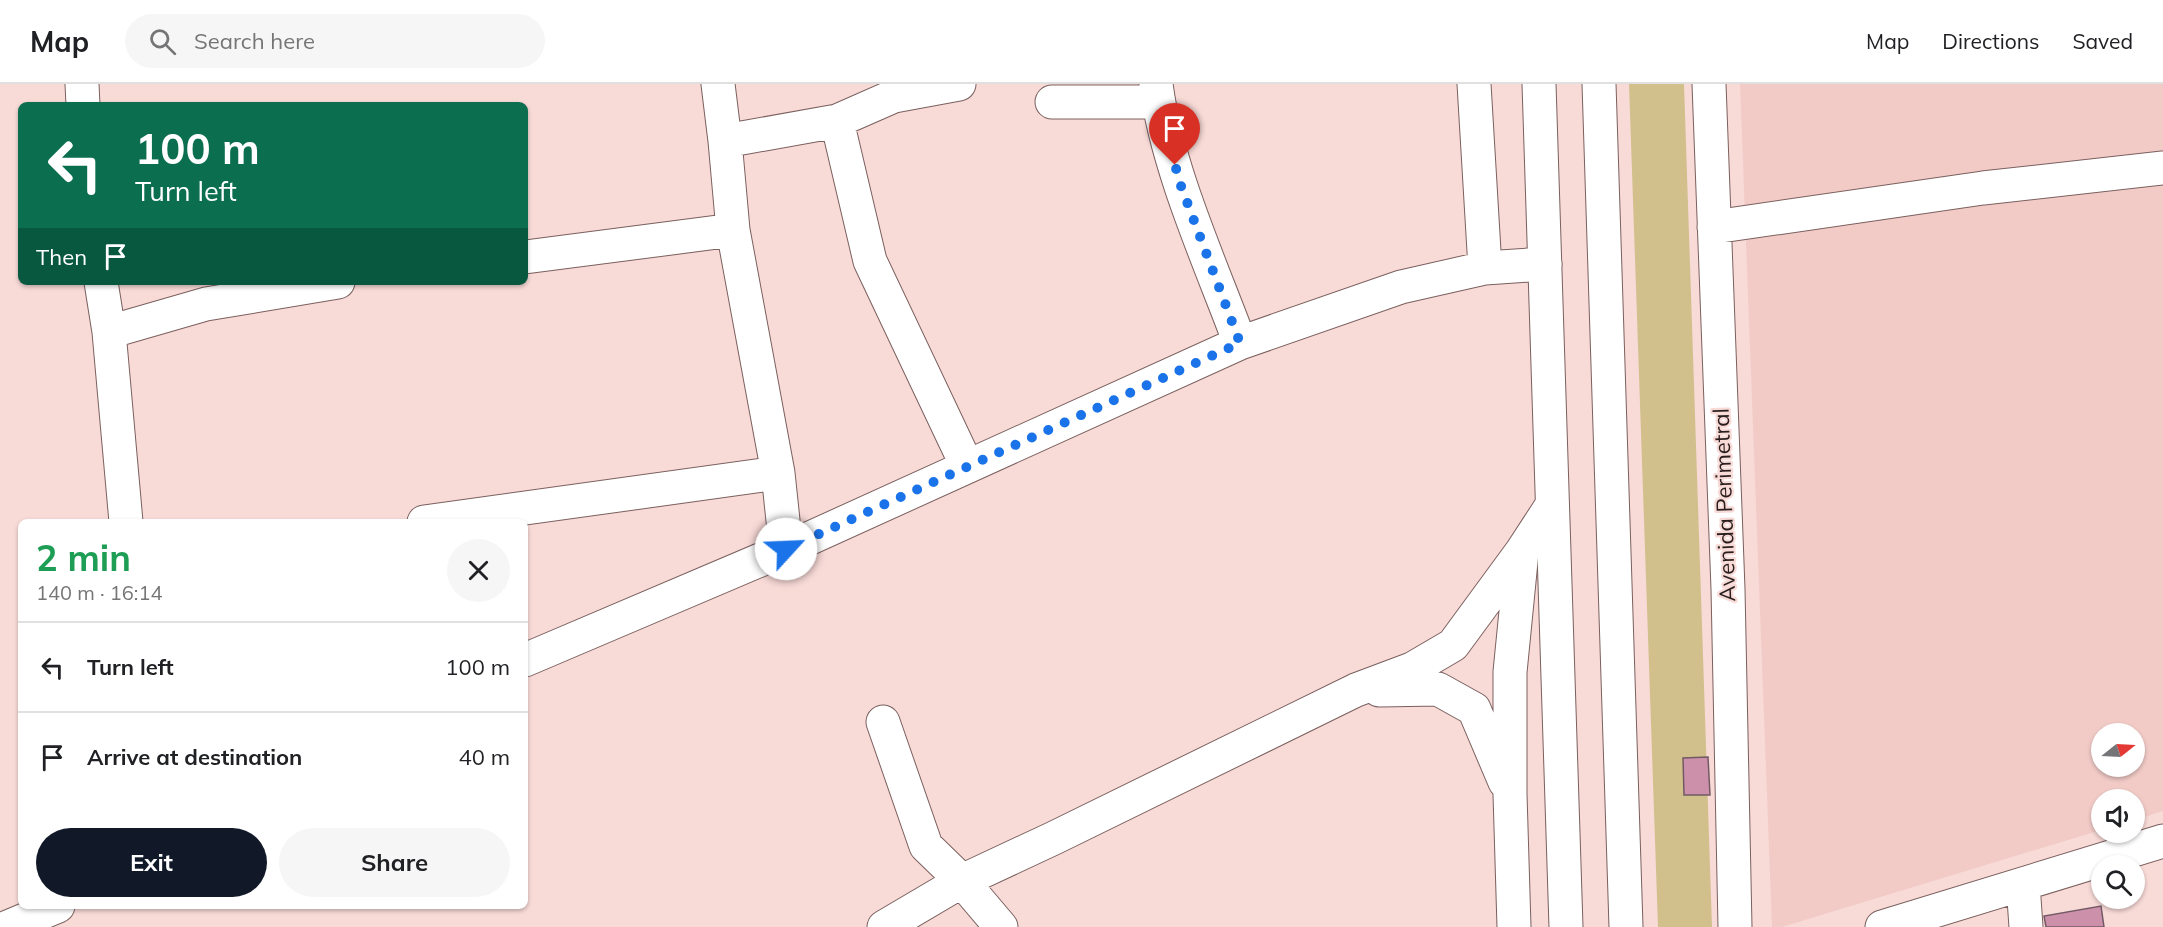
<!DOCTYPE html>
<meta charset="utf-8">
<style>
body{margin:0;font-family:Mulish,sans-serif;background:#f6f6f6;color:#202124;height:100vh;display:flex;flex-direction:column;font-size:22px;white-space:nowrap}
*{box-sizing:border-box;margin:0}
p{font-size:20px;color:#757577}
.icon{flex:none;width:33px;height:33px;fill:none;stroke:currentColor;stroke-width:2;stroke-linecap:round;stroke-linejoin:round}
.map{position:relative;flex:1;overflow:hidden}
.panel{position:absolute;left:18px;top:435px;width:510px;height:390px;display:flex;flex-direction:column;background:#fff;border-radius:9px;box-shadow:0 2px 4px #0004}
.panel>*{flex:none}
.banner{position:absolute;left:18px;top:18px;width:510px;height:183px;border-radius:9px;box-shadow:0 2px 4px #0004;background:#0b6e4f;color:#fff;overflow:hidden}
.needle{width:39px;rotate:72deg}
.tools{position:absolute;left:2091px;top:639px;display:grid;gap:12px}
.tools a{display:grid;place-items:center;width:54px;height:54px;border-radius:50%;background:#fff;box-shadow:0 2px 4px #0004;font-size:30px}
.pin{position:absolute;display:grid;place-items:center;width:51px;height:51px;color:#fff;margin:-62px -26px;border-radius:50% 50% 50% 0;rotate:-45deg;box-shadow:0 0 6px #0007}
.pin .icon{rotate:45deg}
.me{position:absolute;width:66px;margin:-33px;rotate:65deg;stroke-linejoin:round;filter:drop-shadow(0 0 4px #0008)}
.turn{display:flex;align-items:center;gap:21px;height:126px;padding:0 18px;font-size:27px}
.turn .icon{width:78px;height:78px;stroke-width:2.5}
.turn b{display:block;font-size:42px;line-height:51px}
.then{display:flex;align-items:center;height:57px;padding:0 18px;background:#0003;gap:12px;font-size:22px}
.round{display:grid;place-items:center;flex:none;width:63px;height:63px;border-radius:32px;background:#f6f6f6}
.summary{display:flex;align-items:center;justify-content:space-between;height:102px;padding:0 18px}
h1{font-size:36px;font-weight:700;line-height:45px;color:#1e9e55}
.primary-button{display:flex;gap:12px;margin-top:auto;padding:12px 18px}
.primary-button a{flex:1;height:69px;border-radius:36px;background:#111827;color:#fff;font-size:24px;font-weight:700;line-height:69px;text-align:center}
.primary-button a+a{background:#f6f6f6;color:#202124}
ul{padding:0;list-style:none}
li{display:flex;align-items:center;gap:18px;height:90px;padding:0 18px;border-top:2px solid #e0e0e0}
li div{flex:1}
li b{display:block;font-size:22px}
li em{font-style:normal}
header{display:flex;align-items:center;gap:36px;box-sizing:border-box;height:84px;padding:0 30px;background:#fff;border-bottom:2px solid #e0e0e0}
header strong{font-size:28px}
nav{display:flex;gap:33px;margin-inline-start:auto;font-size:21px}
.search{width:420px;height:54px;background:#f6f6f6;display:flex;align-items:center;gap:15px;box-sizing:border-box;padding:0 21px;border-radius:33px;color:#757577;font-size:22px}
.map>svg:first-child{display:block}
.built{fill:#f2cbc7;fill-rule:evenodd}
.green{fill:#d1c08c}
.building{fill:#cd90ab;stroke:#725a64;stroke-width:1.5}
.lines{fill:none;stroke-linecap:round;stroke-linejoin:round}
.minor-casing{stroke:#7a605e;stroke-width:35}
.highway-casing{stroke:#7a605e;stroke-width:35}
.minor{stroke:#fff;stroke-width:33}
.highway{stroke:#fff;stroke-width:33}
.route{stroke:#1a73e8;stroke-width:10;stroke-dasharray:0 18}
.labels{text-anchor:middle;stroke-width:4.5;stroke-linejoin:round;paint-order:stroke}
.street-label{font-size:22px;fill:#291e1d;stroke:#f8dad7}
</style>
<header>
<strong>Map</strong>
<div class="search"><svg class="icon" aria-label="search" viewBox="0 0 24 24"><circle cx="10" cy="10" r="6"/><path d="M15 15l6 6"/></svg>Search here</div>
<nav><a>Map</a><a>Directions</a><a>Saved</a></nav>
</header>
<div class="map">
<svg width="2163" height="843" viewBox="0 0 2163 843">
<rect width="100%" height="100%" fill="#f8dad7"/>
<path class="built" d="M 1740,0 L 2163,0 L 2163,727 L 2135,736 L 2134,716 L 2102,716 L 2101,746 L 1782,843 L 1772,843 ZM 2102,650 L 2134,650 L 2134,682 L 2102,682 Z"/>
<path class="green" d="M 1629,0 L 1684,0 L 1712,843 L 1658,843 Z"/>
<path class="building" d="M 1708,673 L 1710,711 L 1684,711 L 1683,674 Z
M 2101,822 L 2104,843 L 2046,843 L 2044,832 Z"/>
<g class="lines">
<g class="minor-casing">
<path id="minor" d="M 82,0 L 83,21
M 718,0 L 725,57 L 733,146 L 778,389 L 786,465
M 1156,0 C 1167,85 1210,178 1240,259
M 1474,0 L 1485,184
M 1709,0 L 1728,505 L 1735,843
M 1052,18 L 1158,18
M 837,37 L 870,177 L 967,382
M 725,57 L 837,37 L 894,12 L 959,0
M 1714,143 L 1983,104 L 2163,84
M 525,173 L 733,146
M 101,198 L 109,248 L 126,438
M 109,248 L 206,220 L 338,198
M 424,438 L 778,389
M 525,576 L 786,465 L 1240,259 L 1401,203 L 1485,184 L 1545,180
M 1379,606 L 1438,605 L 1474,625 L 1505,698
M 883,638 L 926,762 L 962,797 L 1001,843
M 2023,800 L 2026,843
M 8,843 L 58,822
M 884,843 L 962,797 L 1054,754 L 1356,606 L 1412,585 L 1453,561 L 1522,467
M 1514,843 L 1510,710 L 1510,588 L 1522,467 L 1552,421
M 1882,843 L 2163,757"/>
</g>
<g class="highway-casing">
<path id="highway" d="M 1539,0 L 1566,843
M 1599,0 L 1626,843"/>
</g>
<use href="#minor" class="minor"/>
<use href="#highway" class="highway"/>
</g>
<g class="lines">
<path class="route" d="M 786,465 L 1240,259 L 1181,102 L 1175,81"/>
</g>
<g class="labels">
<g class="street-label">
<text transform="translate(1724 421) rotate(-92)" y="8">Avenida Perimetral</text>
</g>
</g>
</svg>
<div class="tools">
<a><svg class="needle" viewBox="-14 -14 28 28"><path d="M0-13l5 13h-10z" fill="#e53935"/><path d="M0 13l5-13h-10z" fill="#757577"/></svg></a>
<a><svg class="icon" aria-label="sound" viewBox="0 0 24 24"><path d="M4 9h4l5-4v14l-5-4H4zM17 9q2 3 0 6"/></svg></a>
<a><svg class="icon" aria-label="search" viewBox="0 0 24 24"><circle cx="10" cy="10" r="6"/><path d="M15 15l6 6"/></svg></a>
</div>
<div class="pin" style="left:1175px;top:81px;background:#d93025"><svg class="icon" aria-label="arrive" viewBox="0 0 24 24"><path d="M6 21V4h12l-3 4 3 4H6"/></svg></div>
<svg class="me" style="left:786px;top:465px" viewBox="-20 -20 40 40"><circle r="19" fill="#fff"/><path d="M0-13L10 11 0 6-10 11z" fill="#1a73e8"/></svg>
<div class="banner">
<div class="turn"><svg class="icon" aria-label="left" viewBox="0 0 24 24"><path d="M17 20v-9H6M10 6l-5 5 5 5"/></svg><div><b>100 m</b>Turn left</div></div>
<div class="then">Then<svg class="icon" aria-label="arrive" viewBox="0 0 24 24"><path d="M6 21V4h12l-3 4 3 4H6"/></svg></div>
</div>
<section class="panel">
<div class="summary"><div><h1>2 min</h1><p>140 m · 16:14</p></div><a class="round"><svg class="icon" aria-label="close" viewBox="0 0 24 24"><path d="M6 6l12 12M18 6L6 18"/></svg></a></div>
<ul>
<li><svg class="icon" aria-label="left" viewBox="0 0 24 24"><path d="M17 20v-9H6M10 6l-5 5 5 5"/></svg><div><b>Turn left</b></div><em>100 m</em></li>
<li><svg class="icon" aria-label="arrive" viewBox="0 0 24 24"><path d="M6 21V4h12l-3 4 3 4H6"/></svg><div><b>Arrive at destination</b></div><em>40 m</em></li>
</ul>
<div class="primary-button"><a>Exit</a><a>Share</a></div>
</section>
</div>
